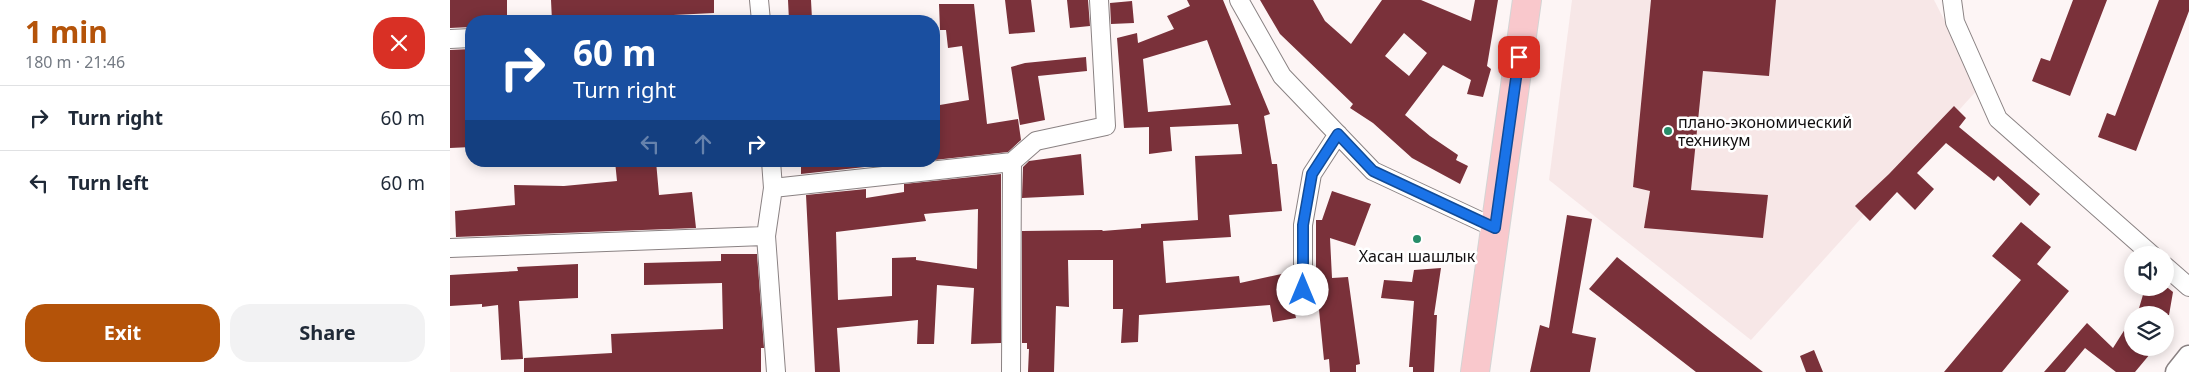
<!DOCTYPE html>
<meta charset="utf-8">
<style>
body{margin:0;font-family:"Noto Sans",sans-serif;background:#f2f2f3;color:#1f2937;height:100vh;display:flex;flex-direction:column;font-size:19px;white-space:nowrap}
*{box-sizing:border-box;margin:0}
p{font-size:16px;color:#747a83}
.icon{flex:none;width:28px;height:28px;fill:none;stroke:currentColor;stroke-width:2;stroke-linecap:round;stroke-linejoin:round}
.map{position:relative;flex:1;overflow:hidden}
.panel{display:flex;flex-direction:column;background:#fff;width:450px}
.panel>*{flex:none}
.top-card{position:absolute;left:15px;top:15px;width:475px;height:152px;border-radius:20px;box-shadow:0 2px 12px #0003;background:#1a4fa0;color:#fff;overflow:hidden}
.tools{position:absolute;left:1674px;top:246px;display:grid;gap:10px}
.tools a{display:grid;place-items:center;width:50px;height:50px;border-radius:50%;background:#fff;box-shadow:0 2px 12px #0003;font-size:25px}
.pin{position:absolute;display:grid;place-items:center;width:42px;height:42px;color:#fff;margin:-21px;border-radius:10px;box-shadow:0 2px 8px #0006}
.me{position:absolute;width:55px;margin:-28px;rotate:0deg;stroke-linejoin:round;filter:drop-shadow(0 0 4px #0008)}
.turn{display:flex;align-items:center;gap:18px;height:105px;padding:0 25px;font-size:22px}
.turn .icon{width:65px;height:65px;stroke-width:2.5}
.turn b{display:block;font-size:35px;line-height:42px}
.lanes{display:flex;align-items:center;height:48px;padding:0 25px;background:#0003;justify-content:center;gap:25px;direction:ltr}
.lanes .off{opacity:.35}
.round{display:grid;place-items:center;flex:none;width:52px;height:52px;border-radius:20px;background:#f2f2f3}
.head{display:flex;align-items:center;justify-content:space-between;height:85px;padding:0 25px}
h1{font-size:30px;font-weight:700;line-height:38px;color:#b45309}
.action{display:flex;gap:10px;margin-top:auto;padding:10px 25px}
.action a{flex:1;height:58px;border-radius:20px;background:#b45309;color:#fff;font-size:20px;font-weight:700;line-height:58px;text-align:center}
.action a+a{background:#f2f2f3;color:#1f2937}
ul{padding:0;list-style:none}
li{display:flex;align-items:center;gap:15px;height:65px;padding:0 25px;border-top:1px solid #e0e1e3}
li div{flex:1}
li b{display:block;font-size:19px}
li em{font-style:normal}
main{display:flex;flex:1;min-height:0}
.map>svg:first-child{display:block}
.built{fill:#f7e7e7}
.building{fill:#7a313a;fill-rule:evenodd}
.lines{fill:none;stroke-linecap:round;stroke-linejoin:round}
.minor-casing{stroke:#8a8283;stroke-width:20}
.tertiary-casing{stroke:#8a8283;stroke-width:25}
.primary-casing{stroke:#d4d4d4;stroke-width:30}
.minor{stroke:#fff;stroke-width:18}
.tertiary{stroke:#fff;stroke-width:22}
.primary{stroke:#f9c8cc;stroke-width:28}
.route-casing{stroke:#114b97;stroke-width:12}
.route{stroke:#1a73e8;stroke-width:9}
.poi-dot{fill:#278d69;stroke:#fff;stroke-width:2}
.labels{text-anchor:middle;stroke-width:5;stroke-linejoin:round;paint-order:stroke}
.poi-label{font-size:16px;fill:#120f10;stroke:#fff;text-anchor:start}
</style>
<main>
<section class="panel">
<div class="head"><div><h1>1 min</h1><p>180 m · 21:46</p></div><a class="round" style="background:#d93025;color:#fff"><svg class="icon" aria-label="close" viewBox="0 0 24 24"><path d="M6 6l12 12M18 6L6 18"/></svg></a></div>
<ul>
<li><svg class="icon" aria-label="right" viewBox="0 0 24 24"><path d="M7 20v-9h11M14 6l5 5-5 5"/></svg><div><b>Turn right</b></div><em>60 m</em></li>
<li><svg class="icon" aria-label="left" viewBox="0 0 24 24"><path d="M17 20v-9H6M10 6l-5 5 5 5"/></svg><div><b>Turn left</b></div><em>60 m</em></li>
</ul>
<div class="action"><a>Exit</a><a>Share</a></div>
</section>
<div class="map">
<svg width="1739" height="372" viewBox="0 0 1739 372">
<rect width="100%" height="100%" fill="#fdf5f5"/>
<path class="built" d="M 1122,0 L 1484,0 L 1529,88 L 1301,340 L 1099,180 Z"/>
<path class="building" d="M 0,0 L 57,0 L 57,21 L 21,21 L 21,27 L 0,28 Z
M 101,0 L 264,0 L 264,13 L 102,21 Z
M 338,0 L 361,0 L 362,19 L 339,21 Z
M 555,0 L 581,0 L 585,32 L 559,34 Z
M 617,0 L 638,0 L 640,26 L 620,28 Z
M 737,0 L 773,0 L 820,114 L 814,116 L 822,164 L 827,164 L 832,211 L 779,215 L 781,237 L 713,241 L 716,283 L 789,276 L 790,283 L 836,273 L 846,318 L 823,322 L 820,305 L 689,315 L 688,342 L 671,343 L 673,309 L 663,309 L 663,260 L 618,260 L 619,307 L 606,306 L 604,372 L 578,372 L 579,349 L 577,349 L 577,343 L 572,343 L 572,231 L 653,230 L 652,231 L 691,228 L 691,224 L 748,220 L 745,156 L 792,154 L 788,124 L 720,127 L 722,151 L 699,154 L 699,127 L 674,128 L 667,38 L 687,33 L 688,43 L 724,29 L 717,16 L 740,6 ZM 757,40 L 781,105 L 698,112 L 693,59 Z
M 810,0 L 863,0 L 875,21 L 901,44 L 932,0 L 971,0 L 1021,21 L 1025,0 L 1048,0 L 1037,66 L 1041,69 L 1033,97 L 1017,94 L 1021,80 L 993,65 L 955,115 L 980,136 L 1008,155 L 1006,160 L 1018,166 L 1010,184 L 962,158 L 923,123 L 900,108 L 903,104 L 830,34 ZM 954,33 L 977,53 L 959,76 L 935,56 Z
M 1201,0 L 1326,0 L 1319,76 L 1253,71 L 1241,190 L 1318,195 L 1313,238 L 1194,228 L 1200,191 L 1183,187 Z
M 1623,0 L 1657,0 L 1620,96 L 1582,81 L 1591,58 L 1600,61 Z
M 1709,0 L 1739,0 L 1739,11 L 1686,151 L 1648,137 L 1657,113 L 1665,116 Z
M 682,1 L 684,23 L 661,24 L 660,3 Z
M 489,4 L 524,4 L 537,124 L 568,119 L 571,140 L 558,152 L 484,160 L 484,106 L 519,100 L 512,46 L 498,48 L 496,30 L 490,30 Z
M 21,49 L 21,147 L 0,148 L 0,50 Z
M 636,57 L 637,71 L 588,76 L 595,120 L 570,125 L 561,67 L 575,63 Z
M 1504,106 L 1516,118 L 1509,127 L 1590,194 L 1580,206 L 1548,176 L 1544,181 L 1496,143 L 1467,173 L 1484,189 L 1465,210 L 1447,192 L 1420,221 L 1405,206 L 1439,174 Z
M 631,154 L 634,195 L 572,198 L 573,167 L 579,161 Z
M 165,161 L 206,161 L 209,195 L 242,192 L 246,228 L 6,237 L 5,211 L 65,205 L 64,185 L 114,186 L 167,181 Z
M 351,161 L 415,161 L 415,167 L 351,174 Z
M 551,174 L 551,343 L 521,344 L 524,288 L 487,285 L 484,344 L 467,344 L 468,320 L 387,328 L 390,372 L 365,372 L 356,195 L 416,189 L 416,198 L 454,192 L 454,184 ZM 528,209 L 527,269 L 466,260 L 466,257 L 442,258 L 442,296 L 388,300 L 386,232 L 476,221 L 474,214 Z
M 882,191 L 921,204 L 905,246 L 880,238 L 882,278 L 898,277 L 910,364 L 906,365 L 906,372 L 880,372 L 879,359 L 874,360 L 866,280 L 866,220 L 872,220 Z
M 1117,215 L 1142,219 L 1122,333 L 1146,338 L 1140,372 L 1080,372 L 1090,325 L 1099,328 Z
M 1571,222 L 1601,247 L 1587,264 L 1619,291 L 1552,372 L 1494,372 L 1571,280 L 1542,256 Z
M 271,254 L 307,254 L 314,348 L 311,348 L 311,372 L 74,372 L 74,358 L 162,353 L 161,334 L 273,329 L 272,283 L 194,285 L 194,263 L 271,261 Z
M 1167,257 L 1255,327 L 1313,372 L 1246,372 L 1139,289 Z
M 128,264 L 128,298 L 69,301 L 73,359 L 51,360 L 48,305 L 32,307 L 32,304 L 0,306 L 0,275 L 68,271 L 67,267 Z
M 991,268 L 984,315 L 987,315 L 984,372 L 963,372 L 963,367 L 959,367 L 964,301 L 931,298 L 934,280 L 962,282 L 964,270 Z
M 1695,288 L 1718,288 L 1723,292 L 1719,315 L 1687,315 Z
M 1682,318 L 1682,348 L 1705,348 L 1685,372 L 1666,372 L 1635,348 L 1615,372 L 1594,372 L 1637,323 L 1663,348 Z
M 1364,350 L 1373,372 L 1356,372 L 1350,356 Z"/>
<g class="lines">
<g class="minor-casing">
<path id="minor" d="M 309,0 L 311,21
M 789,0 L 832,76 L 923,171 L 1045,228
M 1502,0 L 1505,22 L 1548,119 L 1702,255
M 0,39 L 21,38
M 321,161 L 323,188 L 316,236 L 326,372
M 323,188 L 562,162 L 586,141 L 656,126 L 649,0
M 0,248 L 316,236
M 1715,266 L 1739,287
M 853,290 L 853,225 L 862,174 L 888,134
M 561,372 L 562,162"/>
</g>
<g class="tertiary-casing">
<path id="tertiary" d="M 1727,372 L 1739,357"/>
</g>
<g class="primary-casing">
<path id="primary" d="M 1025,372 L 1077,0"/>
</g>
<use href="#minor" class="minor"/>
<use href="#tertiary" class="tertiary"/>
<use href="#primary" class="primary"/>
</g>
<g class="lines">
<g class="route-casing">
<path id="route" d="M 853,290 L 853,225 L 862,174 L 888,134 L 923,171 L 1045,228 L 1069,57"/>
</g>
<use href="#route" class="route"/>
</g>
<g class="poi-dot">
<circle cx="1218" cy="131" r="5"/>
<circle cx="967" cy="239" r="5"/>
</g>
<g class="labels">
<g class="poi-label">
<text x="1228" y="128">плано-экономический<tspan x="1228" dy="18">техникум</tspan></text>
<text x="967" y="262" text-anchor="middle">Хасан шашлык</text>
</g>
</g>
</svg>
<div class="tools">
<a><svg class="icon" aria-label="sound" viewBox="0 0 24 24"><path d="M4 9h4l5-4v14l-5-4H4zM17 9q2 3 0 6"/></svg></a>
<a><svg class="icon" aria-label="layers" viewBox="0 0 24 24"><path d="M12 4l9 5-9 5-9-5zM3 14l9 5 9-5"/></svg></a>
</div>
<div class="pin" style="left:1069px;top:57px;background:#d93025"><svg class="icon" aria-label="arrive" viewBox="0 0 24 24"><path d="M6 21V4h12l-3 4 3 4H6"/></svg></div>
<svg class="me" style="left:853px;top:290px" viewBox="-20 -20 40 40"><circle r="19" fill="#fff"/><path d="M0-13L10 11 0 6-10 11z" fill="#1a73e8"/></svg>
<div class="top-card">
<div class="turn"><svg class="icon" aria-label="right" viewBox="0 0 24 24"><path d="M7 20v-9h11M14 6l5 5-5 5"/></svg><div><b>60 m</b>Turn right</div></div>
<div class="lanes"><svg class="icon off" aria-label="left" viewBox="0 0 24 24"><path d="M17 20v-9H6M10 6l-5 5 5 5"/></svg><svg class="icon off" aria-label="ahead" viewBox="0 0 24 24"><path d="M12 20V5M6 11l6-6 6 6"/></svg><svg class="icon" aria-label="right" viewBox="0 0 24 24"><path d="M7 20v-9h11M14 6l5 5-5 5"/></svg></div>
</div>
</div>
</main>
